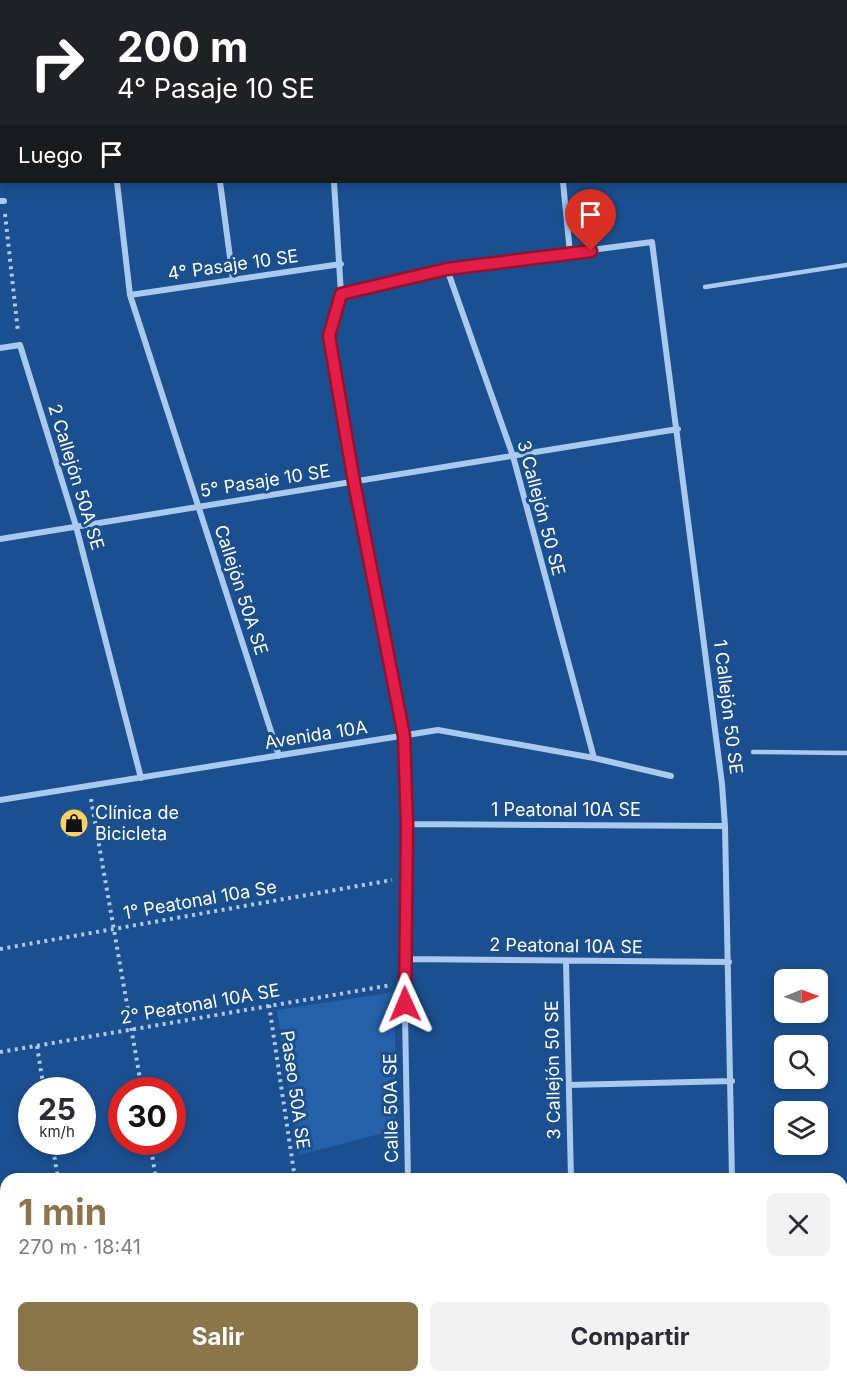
<!DOCTYPE html>
<html lang="es">
<meta charset="utf-8">
<style>
body{margin:0;font-family:Inter,sans-serif;background:#f2f2f3;color:#2b2b33;height:100vh;display:flex;flex-direction:column;font-size:22px;white-space:nowrap}
*{box-sizing:border-box;margin:0}
p{font-size:20px;color:#7c7c81}
.icon{flex:none;width:33px;height:33px;fill:none;stroke:currentColor;stroke-width:2;stroke-linecap:round;stroke-linejoin:round}
.map{position:relative;flex:1;overflow:hidden}
.side{position:absolute;left:0px;top:1173px;width:848px;height:210px;display:flex;flex-direction:column;background:#fff;border-radius:18px 18px 0 0;box-shadow:0 3px 9px #0003}
.side>*{flex:none}
.guide{position:absolute;left:0px;top:0px;width:848px;height:183px;box-shadow:0 3px 9px #0003;background:#202124;color:#fff;overflow:hidden}
.needle{width:39px;rotate:89deg}
.tools{position:absolute;left:774px;top:969px;display:grid;gap:12px}
.tools a{display:grid;place-items:center;width:54px;height:54px;border-radius:9px;background:#fff;box-shadow:0 3px 9px #0003;font-size:30px}
.speed{position:absolute;left:18px;top:1077px;display:flex;gap:12px;font-size:30px;font-weight:700;text-align:center}
.speed>*{display:grid;place-content:center;width:78px;height:78px;border-radius:50%;background:#fff;box-shadow:0 3px 9px #0003;line-height:1}
.speed small{font-size:15px;font-weight:400}
.speed .limit{border:9px solid #d22;background:#fff;color:#111}
.pin{position:absolute;display:grid;place-items:center;width:51px;height:51px;color:#fff;margin:-62px -26px;border-radius:50% 50% 50% 0;rotate:-45deg;box-shadow:0 0 6px #0007}
.pin .icon{rotate:45deg}
.me{position:absolute;width:66px;margin:-33px;rotate:359deg;stroke-linejoin:round;filter:drop-shadow(0 0 4px #0008)}
.turn{display:flex;align-items:center;gap:21px;height:126px;padding:0 18px;font-size:27px}
.turn .icon{width:78px;height:78px;stroke-width:2.5}
.turn b{display:block;font-size:42px;line-height:51px}
.then{display:flex;align-items:center;height:57px;padding:0 18px;background:#0003;gap:12px;font-size:22px}
.round{display:grid;place-items:center;flex:none;width:63px;height:63px;border-radius:9px;background:#f2f2f3}
.headline{display:flex;align-items:center;justify-content:space-between;height:102px;padding:0 18px}
h1{font-size:36px;font-weight:700;line-height:45px;color:#8a764a}
.cta{display:flex;gap:12px;margin-top:auto;padding:12px 18px}
.cta a{flex:1;height:69px;border-radius:9px;background:#8a764a;color:#fff;font-size:24px;font-weight:700;line-height:69px;text-align:center}
.cta a+a{background:#f2f2f3;color:#2b2b33}
.map>svg:first-child{display:block}
.green{fill:#2461a8}
.building{fill:#2a66ad;stroke:#cfe3fa;stroke-width:1.5}
.lines{fill:none;stroke-linecap:round;stroke-linejoin:round}
.path{stroke:#a9c9ee;stroke-width:4;stroke-dasharray:3 4.5;stroke-linecap:butt}
.lane{stroke:#a9c9ee;stroke-width:4.5}
.street{stroke:#a9c9ee;stroke-width:6}
.route-casing{stroke:#92132f;stroke-width:15}
.route{stroke:#e11d48;stroke-width:10}
.labels{text-anchor:middle;stroke-width:6;stroke-linejoin:round;paint-order:stroke}
.street-label{font-size:18px;fill:#fff;stroke:#1b4f8f}
.poi-label{font-size:18px;fill:#fff;stroke:#1b4f8f;text-anchor:start}
</style>
<div class="map">
<svg width="847" height="1383" viewBox="0 0 847 1383">
<rect width="100%" height="100%" fill="#1b4f8f"/>
<path class="green" d="M 395,992 L 395,1130 L 299,1155 L 277,1010 Z"/>
<path class="building" d="M 80,810 L 84,832 L 68,836 L 64,813 Z"/>
<g class="lines">
<path class="path" d="M 0,168 L 2,181
M 5,214 L 18,332
M 91,799 L 142,1090
M 0,949 L 392,880
M 269,1005 L 295,1179
M 37,1046 L 44,1090
M 0,1052 L 392,985
M 52,1142 L 58,1179
M 150,1142 L 156,1179
M 88,1377 L 89,1383"/>
<path class="lane" d="M 705,287 L 847,265
M 753,752 L 847,753"/>
<path class="street" d="M 320,0 L 320,2
M 547,0 L 547,2
M 0,98 L 2,97
M 117,182 L 130,295 L 279,756
M 220,182 L 233,280
M 334,182 L 341,294 L 329,336 L 354,482 L 404,736 L 407,824 L 404,959 L 408,1179
M 563,182 L 570,253
M 0,201 L 4,201
M 447,269 L 513,456 L 594,758
M 341,294 L 447,269 L 652,242 L 722,784 L 725,826 L 732,1179
M 130,295 L 341,264
M 0,348 L 20,345 L 76,526 L 141,778
M 0,539 L 678,429
M 0,800 L 438,730 L 594,758 L 671,776
M 407,824 L 725,826
M 404,959 L 729,962
M 566,961 L 571,1179
M 569,1085 L 732,1081
M 288,1377 L 292,1383
M 411,1377 L 411,1383
M 734,1377 L 734,1383
M 151,1383 L 183,1377
M 569,1383 L 569,1377"/>
</g>
<g class="lines">
<g class="route-casing">
<path id="route" d="M 405,1004 L 407,824 L 404,736 L 354,482 L 329,336 L 341,294 L 447,269 L 591,251"/>
</g>
<use href="#route" class="route"/>
</g>
<defs>
<g id="shop-disc" transform="scale(1.5)"><circle r="9.5" fill="#ffd166" stroke="#1b4f8f"/><path d="M-5-2.5h2.3a2.7 3.5 0 0 1 5.4 0H5L5.5 6h-11ZM-1.5-2.5h3a1.5 2.3 0 0 0-3 0Z" fill="#111"/></g>
</defs>
<g fill-rule="evenodd">
<use href="#shop-disc" x="74" y="823"/>
</g>
<g class="labels">
<g class="street-label">
<text transform="translate(233 265) rotate(-8)" y="6">4° Pasaje 10 SE</text>
<text transform="translate(76 477) rotate(73)" y="6">2 Callejón 50A SE</text>
<text transform="translate(265 481) rotate(-9)" y="6">5° Pasaje 10 SE</text>
<text transform="translate(541 508) rotate(75)" y="6">3 Callejón 50 SE</text>
<text transform="translate(241 590) rotate(72)" y="6">Callejón 50A SE</text>
<text transform="translate(728 707) rotate(83)" y="6">1 Callejón 50 SE</text>
<text transform="translate(316 735) rotate(-9)" y="6">Avenida 10A</text>
<text x="566" y="816">1 Peatonal 10A SE</text>
<text transform="translate(200 900) rotate(-10)" y="6">1° Peatonal 10a Se</text>
<text transform="translate(566 946) rotate(1)" y="6">2 Peatonal 10A SE</text>
<text transform="translate(200 1004) rotate(-10)" y="6">2° Peatonal 10A SE</text>
<text transform="translate(553 1070) rotate(-91)" y="6">3 Callejón 50 SE</text>
<text transform="translate(295 1090) rotate(82)" y="6">Paseo 50A SE</text>
<text transform="translate(391 1108) rotate(-91)" y="6">Calle 50A SE</text>
</g>
<g class="poi-label">
<text x="95" y="819">Clínica de<tspan x="95" dy="21">Bicicleta</tspan></text>
</g>
</g>
</svg>
<div class="tools">
<a><svg class="needle" viewBox="-14 -14 28 28"><path d="M0-13l5 13h-10z" fill="#e53935"/><path d="M0 13l5-13h-10z" fill="#7c7c81"/></svg></a>
<a><svg class="icon" aria-label="search" viewBox="0 0 24 24"><circle cx="10" cy="10" r="6"/><path d="M15 15l6 6"/></svg></a>
<a><svg class="icon" aria-label="layers" viewBox="0 0 24 24"><path d="M12 4l9 5-9 5-9-5zM3 14l9 5 9-5"/></svg></a>
</div>
<div class="speed"><div>25<small>km/h</small></div><div class="limit">30</div></div>
<div class="pin" style="left:591px;top:251px;background:#d93025"><svg class="icon" aria-label="arrive" viewBox="0 0 24 24"><path d="M6 21V4h12l-3 4 3 4H6"/></svg></div>
<svg class="me" style="left:405px;top:1004px" viewBox="-20 -20 40 40"><path d="M0-17L14 15 0 8-14 15z" fill="#e11d48" stroke="#fff" stroke-width="4"/></svg>
<div class="guide">
<div class="turn"><svg class="icon" aria-label="right" viewBox="0 0 24 24"><path d="M7 20v-9h11M14 6l5 5-5 5"/></svg><div><b>200 m</b>4° Pasaje 10 SE</div></div>
<div class="then">Luego<svg class="icon" aria-label="arrive" viewBox="0 0 24 24"><path d="M6 21V4h12l-3 4 3 4H6"/></svg></div>
</div>
<section class="side">
<div class="headline"><div><h1>1 min</h1><p>270 m · 18:41</p></div><a class="round"><svg class="icon" aria-label="close" viewBox="0 0 24 24"><path d="M6 6l12 12M18 6L6 18"/></svg></a></div>
<div class="cta"><a>Salir</a><a>Compartir</a></div>
</section>
</div>
